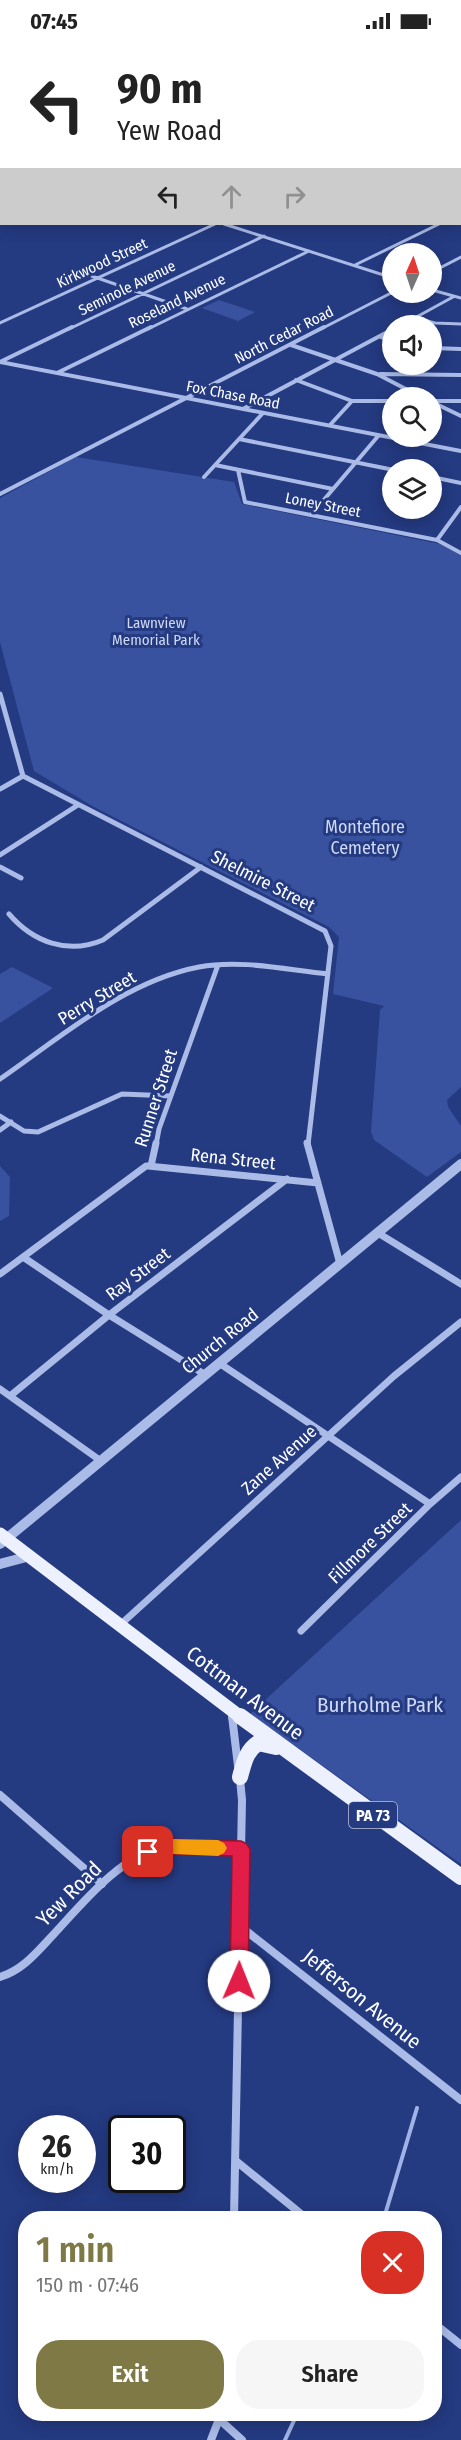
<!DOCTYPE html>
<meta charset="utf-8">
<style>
body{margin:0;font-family:"Fira Sans Condensed",sans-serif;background:#f6f6f6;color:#222;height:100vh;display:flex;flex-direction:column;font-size:22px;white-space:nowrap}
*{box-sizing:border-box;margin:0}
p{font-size:20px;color:#767676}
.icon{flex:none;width:33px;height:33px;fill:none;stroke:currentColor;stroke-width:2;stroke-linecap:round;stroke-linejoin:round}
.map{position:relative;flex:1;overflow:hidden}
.panel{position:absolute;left:18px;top:2169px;width:424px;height:210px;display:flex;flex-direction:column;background:#fff;border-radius:24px;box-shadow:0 3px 15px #0003}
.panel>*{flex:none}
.banner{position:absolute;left:0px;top:0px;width:462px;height:183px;box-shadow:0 3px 15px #0003;background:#fff;color:#222;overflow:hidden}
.needle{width:39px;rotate:3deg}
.tools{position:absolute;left:382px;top:201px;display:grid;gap:12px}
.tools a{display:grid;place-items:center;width:60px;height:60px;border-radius:50%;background:#fff;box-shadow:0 3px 15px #0003;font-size:30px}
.speed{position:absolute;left:18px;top:2073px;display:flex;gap:12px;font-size:30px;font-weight:700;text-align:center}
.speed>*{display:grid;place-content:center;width:78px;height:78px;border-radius:50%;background:#fff;box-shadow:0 3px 15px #0003;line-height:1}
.speed small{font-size:15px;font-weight:400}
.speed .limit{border:3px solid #111;border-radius:9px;background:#fff;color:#111}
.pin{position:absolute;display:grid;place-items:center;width:51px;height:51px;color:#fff;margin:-26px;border-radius:12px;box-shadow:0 3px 9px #0006}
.me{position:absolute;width:66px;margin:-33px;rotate:1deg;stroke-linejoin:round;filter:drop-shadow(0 0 4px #0008)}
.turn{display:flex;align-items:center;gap:21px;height:126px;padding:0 18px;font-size:27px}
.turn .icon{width:78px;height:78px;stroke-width:2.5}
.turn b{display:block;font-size:42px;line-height:51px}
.lanes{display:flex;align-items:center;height:57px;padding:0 18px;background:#0003;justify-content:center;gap:30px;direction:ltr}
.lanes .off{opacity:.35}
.round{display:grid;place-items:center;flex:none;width:63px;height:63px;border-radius:24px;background:#f6f6f6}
.headline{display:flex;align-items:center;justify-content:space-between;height:102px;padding:0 18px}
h1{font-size:36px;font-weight:600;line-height:45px;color:#7f7a45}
.action{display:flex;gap:12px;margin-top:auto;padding:12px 18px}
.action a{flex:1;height:69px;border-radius:24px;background:#7f7a45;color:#fff;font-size:24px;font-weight:600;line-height:69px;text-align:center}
.action a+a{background:#f6f6f6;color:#222}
.status{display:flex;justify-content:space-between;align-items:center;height:42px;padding:0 30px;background:#fff;direction:ltr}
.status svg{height:16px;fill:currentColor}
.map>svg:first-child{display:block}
.green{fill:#39529f}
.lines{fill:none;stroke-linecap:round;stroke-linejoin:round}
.stream-far1{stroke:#a0b3e8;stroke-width:1.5}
.stream{stroke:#a0b3e8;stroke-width:4}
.minor-far4{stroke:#abbbe7;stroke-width:3}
.minor-far3{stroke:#abbbe7;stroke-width:4}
.minor-far2{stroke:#abbbe7;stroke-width:5}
.minor-far1{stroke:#abbbe7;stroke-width:7}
.minor{stroke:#abbbe7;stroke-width:8}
.tertiary{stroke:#abbbe7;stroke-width:10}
.primary-far1{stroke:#edf0fd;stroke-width:13}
.primary{stroke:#edf0fd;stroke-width:16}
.route{fill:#e11d48;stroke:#92132f;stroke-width:1.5}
.slow{fill:#f59e0b}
.labels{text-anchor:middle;stroke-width:6;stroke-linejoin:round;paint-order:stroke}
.far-street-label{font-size:15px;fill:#fff;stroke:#243a81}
.far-park-label{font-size:15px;fill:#cfd9f5;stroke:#243a81}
.shield{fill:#243a81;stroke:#bdc4d9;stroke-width:1.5}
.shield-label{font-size:16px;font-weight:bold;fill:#fff}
.park-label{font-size:18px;fill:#cfd9f5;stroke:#243a81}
.street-label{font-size:18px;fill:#fff;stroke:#243a81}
.near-street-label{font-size:21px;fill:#fff;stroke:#243a81}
.near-park-label{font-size:21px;fill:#cfd9f5;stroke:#243a81}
</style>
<div class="status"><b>07:45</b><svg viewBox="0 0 49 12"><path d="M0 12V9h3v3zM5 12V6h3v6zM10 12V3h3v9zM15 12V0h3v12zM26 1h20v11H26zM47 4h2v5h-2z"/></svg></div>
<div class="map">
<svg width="461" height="2398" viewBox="0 0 461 2398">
<rect width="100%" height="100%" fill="#243a81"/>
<path class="green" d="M 219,258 L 255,270 L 238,279 L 202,266 Z
M 76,415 L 234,440 L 242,462 L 440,502 L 461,513 L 461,1045 L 447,1058 L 448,1065 L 461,1084 L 461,1110 L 427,1135 L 374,1098 L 371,1090 L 380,968 L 384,964 L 333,952 L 339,895 L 329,885 L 94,765 L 34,729 L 0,600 L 0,456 Z
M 12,925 L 53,946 L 0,981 L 0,932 Z
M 0,1124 L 10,1135 L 9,1174 L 0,1179 Z
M 461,1478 L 461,1822 L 250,1672 Z"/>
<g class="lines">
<path class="stream-far1" d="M 1,0 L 3,2"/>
<path class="stream" d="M 384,2176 L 417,2066
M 285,2398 L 297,2372"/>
<path class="minor-far4" d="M 355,0 L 357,2
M 455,0 L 461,2
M 0,42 L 2,44
M 224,182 L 393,236
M 355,223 L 439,182
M 432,230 L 461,215
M 83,231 L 187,267
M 432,248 L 461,256
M 416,276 L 435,281 L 461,282
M 0,281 L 215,182
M 400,284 L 453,255
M 69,287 L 264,194
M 148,287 L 309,209
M 321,287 L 393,250"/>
<path class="minor-far3" d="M 381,295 L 393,298
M 291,303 L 377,332 L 423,356
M 432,306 L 461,307
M 0,320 L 461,409
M 0,320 L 72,285
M 57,331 L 151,285
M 380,332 L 461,333
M 296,338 L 352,359 L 393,359
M 433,359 L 461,359
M 432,360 L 461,374
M 243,367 L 393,287
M 330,383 L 352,359
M 239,397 L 394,428
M 215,423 L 333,447
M 238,428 L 245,460 L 437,498 L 461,511
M 204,435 L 263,371
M 432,435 L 461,441
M 0,452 L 324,285
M 311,473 L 379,393
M 437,498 L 461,465"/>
<path class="minor-far2" d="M 0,652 L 23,734 L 325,889 L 331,904 L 308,1103
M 0,747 L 23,734
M 0,813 L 78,763
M 0,825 L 21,836
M 9,872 C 33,900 68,913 103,898 L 201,825
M 0,1037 C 61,995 125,939 199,925 C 241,917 287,928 328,932
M 0,1074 L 24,1089 L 38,1090 L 122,1052 L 171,1054
M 0,1088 L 11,1080
M 156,1103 L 159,1087 L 218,923"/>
<path class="minor-far1" d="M 307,1101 L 340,1222
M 148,1124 L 318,1141
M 378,1191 L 461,1242
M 23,1215 L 109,1273 L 204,1332
M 0,1232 L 146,1124 L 151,1124 L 156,1101
M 219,1321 L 430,1462
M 0,1347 L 101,1419
M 10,1354 L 109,1273 L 287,1137
M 120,1583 L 394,1334 L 461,1280
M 301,1589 L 430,1462 L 461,1435
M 231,1668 L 232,1676"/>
<path class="minor" d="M 232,1674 L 238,1724
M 0,1753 L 102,1842
M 240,1884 L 461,2058
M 0,1935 C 23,1928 37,1910 53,1893 C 81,1863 121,1813 163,1805 C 188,1800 216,1805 241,1807
M 236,2119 L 306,2176
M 234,2176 L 242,1758 L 240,1737
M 435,2282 L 461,2303
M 220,2378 L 242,2398
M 211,2398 L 221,2372"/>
<path class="tertiary" d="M 0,1502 L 461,1122
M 0,1522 L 30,1514"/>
<path class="primary-far1" d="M 0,1492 L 242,1676"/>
<path class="primary" d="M 240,1674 L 461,1835
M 240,1735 C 244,1721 246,1709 258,1701 L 276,1705"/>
</g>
<path class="route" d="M 161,1797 L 241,1799 L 247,1802 L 250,1807 L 248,1939 L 245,1945 L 239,1947 L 233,1945 L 230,1939 L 232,1814 L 162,1812 L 148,1818 L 142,1816 L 140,1810 L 142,1805 Z"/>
<path class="slow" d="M 173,1797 L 218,1798 L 224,1801 L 227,1806 L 224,1811 L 218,1814 L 173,1812 L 167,1810 L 164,1805 L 167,1799 Z"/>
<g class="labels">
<g class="far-street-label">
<text transform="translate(102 221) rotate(-25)" y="5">Kirkwood Street</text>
<text transform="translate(127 246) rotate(-26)" y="5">Seminole Avenue</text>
<text transform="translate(177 259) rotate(-26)" y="5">Roseland Avenue</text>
<text transform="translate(284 293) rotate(-27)" y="5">North Cedar Road</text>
<text transform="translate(233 353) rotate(11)" y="5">Fox Chase Road</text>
<text transform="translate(323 463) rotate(11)" y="5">Loney Street</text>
</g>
<g class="far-park-label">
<text x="156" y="586">Lawnview<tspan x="156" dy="17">Memorial Park</tspan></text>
</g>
<rect class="shield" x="349" y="1760" width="48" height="26" rx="4.5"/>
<g class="shield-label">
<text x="373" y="1779">PA 73</text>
</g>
<g class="park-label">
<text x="365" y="791">Montefiore<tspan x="365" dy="21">Cemetery</tspan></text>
</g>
<g class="street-label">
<text transform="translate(263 839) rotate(27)" y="6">Shelmire Street</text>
<text transform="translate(97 956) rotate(-31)" y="6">Perry Street</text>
<text transform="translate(156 1056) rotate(-72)" y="6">Runner Street</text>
<text transform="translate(233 1117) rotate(6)" y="6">Rena Street</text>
<text transform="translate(138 1232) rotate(-37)" y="6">Ray Street</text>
<text transform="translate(220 1299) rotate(-39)" y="6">Church Road</text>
<text transform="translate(279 1418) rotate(-42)" y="6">Zane Avenue</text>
<text transform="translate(370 1501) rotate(-44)" y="6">Fillmore Street</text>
</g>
<g class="near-street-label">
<text transform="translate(245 1651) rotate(37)" y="7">Cottman Avenue</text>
<text transform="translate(69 1852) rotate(-45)" y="7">Yew Road</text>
<text transform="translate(362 1957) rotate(39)" y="7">Jefferson Avenue</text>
</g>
<g class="near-park-label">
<text x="380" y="1670">Burholme Park</text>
</g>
</g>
</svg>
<div class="tools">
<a><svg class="needle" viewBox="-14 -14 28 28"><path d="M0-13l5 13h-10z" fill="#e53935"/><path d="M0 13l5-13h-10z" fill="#767676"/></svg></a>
<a><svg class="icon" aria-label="sound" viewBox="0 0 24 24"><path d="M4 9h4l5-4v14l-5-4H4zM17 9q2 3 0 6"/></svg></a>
<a><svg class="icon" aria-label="search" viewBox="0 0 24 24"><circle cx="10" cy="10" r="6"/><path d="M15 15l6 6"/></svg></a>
<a><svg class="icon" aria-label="layers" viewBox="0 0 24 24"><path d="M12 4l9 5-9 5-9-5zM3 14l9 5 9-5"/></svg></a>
</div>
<div class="speed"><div>26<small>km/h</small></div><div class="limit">30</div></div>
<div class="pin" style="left:148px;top:1810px;background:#d93025"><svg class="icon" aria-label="arrive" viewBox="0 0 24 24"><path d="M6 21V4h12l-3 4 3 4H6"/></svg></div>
<svg class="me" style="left:239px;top:1939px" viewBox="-20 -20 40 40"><circle r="19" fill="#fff"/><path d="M0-13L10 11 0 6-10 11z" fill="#e11d48"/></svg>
<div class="banner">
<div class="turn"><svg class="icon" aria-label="left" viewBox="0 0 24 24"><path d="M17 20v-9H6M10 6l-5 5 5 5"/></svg><div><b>90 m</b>Yew Road</div></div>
<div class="lanes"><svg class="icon" aria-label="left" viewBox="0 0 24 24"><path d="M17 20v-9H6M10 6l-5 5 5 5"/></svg><svg class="icon off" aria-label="ahead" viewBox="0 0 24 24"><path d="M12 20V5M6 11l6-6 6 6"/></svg><svg class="icon off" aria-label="right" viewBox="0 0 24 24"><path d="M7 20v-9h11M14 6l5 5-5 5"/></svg></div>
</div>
<section class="panel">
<div class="headline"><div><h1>1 min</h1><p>150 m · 07:46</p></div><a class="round" style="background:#d93025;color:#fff"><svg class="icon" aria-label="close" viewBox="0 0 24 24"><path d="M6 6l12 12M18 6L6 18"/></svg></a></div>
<div class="action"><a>Exit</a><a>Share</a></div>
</section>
</div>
